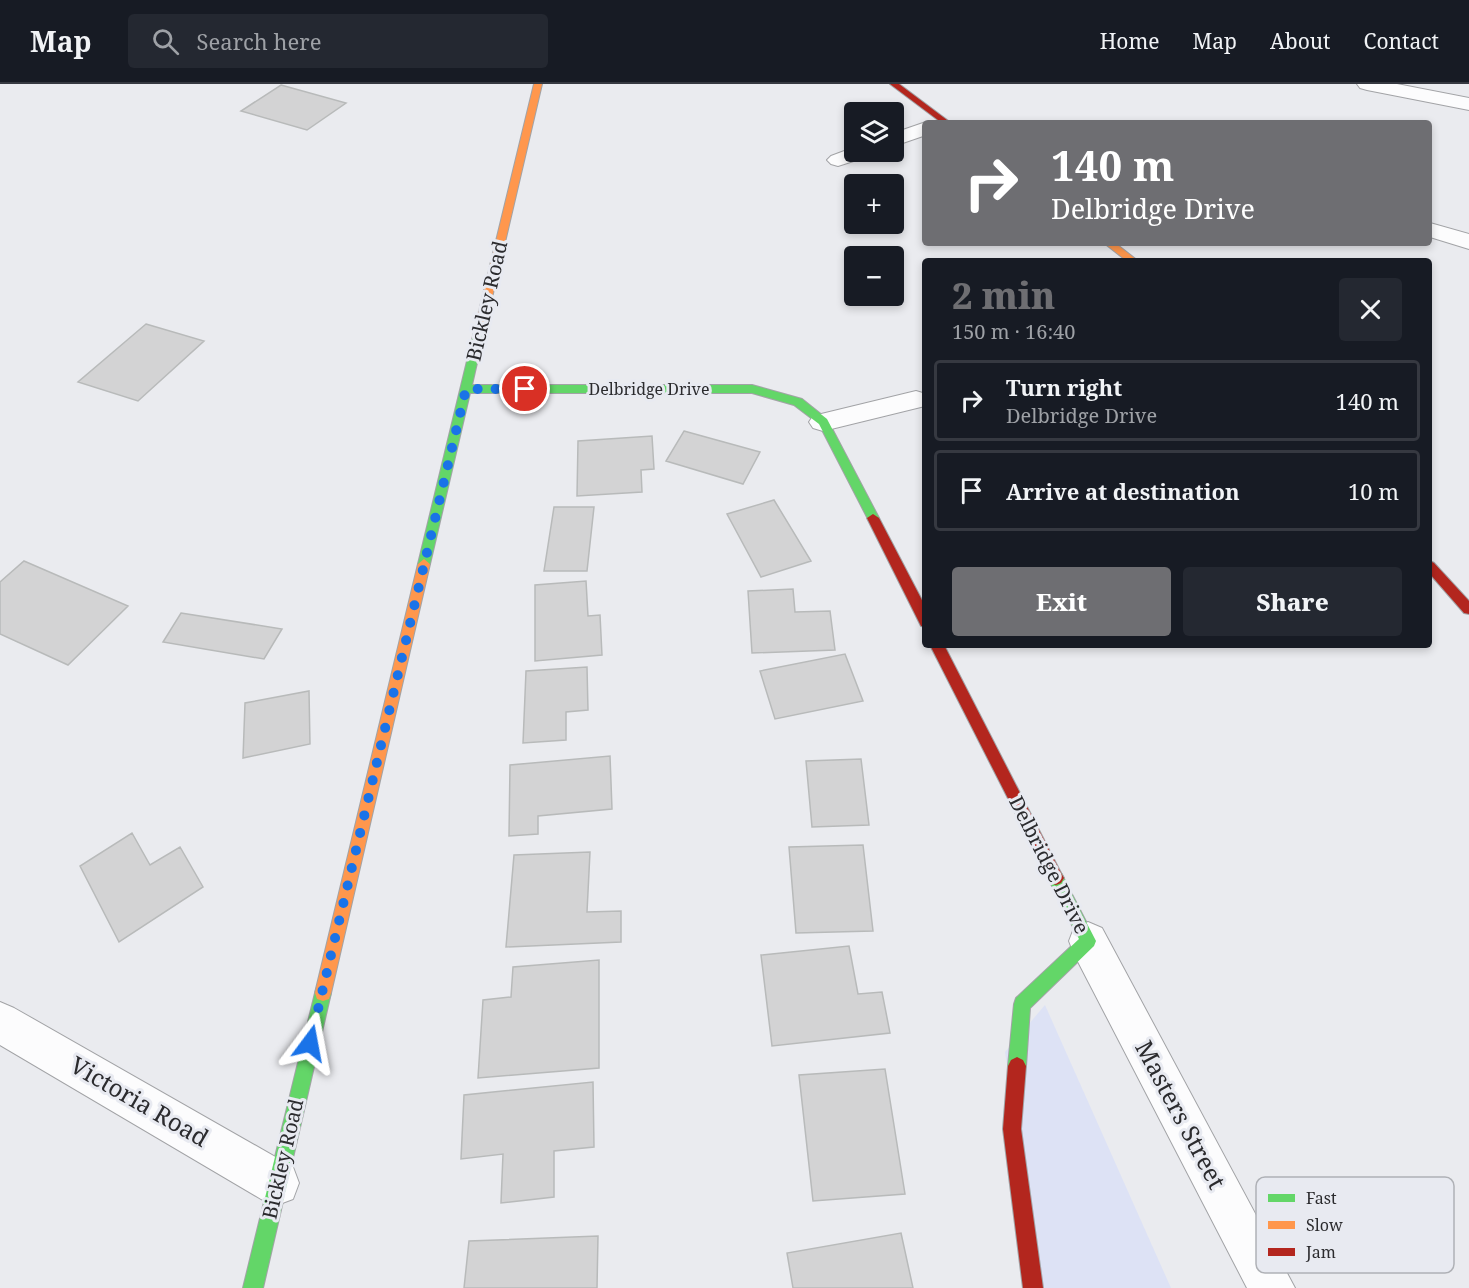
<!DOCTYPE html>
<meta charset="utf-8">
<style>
body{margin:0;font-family:"Noto Serif",serif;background:#242831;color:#f1f3f6;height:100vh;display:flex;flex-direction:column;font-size:22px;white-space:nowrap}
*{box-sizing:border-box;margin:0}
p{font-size:20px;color:#9ea1a6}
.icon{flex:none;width:33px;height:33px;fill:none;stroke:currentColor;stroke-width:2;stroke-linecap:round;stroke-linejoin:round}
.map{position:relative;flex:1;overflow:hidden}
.drawer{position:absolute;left:922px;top:174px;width:510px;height:390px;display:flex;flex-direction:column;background:#171b24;border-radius:6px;box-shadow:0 3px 9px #0003}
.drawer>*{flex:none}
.banner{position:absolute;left:922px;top:36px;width:510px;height:126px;border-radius:6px;box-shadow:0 3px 9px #0003;background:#6e6e72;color:#fff;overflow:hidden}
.fabs{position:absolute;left:844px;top:18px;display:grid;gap:12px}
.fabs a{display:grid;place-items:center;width:60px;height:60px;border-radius:6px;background:#171b24;box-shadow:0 3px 9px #0003;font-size:30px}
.pin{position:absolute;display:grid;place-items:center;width:51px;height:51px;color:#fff;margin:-26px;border:3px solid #fff;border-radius:50%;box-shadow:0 2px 6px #0007}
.me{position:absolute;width:66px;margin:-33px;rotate:13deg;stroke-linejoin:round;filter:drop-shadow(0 0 4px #0008)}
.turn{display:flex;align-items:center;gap:21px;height:126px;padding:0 30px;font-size:27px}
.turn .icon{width:78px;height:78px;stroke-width:2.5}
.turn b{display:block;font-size:42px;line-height:51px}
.round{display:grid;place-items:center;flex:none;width:63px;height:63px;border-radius:6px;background:#242831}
.summary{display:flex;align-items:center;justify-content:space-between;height:102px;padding:0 30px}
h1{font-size:36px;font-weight:800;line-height:45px;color:#6e6e72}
.primary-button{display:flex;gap:12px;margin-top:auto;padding:12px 30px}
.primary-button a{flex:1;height:69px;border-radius:6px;background:#6e6e72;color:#fff;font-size:24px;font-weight:800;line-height:69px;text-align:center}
.primary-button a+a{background:#242831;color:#f1f3f6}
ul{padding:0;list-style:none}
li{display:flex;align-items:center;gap:18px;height:81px;margin:0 12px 9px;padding:0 18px;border:3px solid #363941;border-radius:6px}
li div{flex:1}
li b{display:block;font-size:22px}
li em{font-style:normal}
header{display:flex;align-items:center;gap:36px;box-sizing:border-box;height:84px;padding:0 30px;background:#171b24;border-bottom:2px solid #363941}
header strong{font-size:28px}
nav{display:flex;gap:33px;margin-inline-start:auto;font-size:21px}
.search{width:420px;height:54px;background:#242831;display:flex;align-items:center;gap:15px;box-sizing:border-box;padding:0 21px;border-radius:6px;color:#9ea1a6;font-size:22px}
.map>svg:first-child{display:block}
.green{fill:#dde2f5}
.building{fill:#d3d3d4;stroke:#b8baba;stroke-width:1.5}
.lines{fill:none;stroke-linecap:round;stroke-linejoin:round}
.street-casing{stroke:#a2a3a6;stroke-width:2}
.fast-casing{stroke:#a2a3a6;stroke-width:2}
.slow-casing{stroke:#a2a3a6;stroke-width:2}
.jam-casing{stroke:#a2a3a6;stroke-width:2}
.street{fill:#fcfcfd;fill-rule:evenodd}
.fast{fill:#63d668;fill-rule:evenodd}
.slow{fill:#ff974d;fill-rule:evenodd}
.jam{fill:#b3261e;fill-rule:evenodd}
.route{stroke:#1a73e8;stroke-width:10;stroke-dasharray:0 18}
.labels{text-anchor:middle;stroke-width:6;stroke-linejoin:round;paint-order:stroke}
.far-street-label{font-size:16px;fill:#2b2b2e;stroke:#e8eaf1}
.street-label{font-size:20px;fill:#2b2b2e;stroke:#e8eaf1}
.near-street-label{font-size:24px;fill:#2b2b2e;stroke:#e8eaf1}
.key{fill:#e8eaf1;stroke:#afb1b6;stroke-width:1.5}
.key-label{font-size:16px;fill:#2b2b2e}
</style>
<header>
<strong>Map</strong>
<div class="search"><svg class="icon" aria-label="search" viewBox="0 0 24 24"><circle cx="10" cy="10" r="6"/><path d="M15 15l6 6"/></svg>Search here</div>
<nav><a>Home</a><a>Map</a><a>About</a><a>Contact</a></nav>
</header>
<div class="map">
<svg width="1469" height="1204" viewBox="0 0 1469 1204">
<rect width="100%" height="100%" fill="#eaebef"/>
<path class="green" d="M 1045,921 L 1171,1204 L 1043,1204 L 1005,968 Z"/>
<path class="building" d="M 281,1 L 346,19 L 307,46 L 241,27 Z
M 146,240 L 204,257 L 138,317 L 78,298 Z
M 684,347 L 760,368 L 743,400 L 666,377 Z
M 652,352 L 654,385 L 641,386 L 642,408 L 577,412 L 578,357 Z
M 774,416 L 811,477 L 761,493 L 727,430 Z
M 554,423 L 594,423 L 587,487 L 544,487 Z
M 24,477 L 128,522 L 68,581 L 0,550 L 0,498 Z
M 586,497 L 588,532 L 600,531 L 602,571 L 535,577 L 535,501 Z
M 793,505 L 795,528 L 830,527 L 835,566 L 752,569 L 748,507 Z
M 181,529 L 282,545 L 264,575 L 163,558 Z
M 845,570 L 863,617 L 775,635 L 760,587 Z
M 587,583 L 588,626 L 566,628 L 566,656 L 523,659 L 526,587 Z
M 309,607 L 310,660 L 243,674 L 245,619 Z
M 610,672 L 612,725 L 538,732 L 538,750 L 509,752 L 510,681 Z
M 861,675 L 869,741 L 812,743 L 806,677 Z
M 132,749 L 150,781 L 180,763 L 203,803 L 119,858 L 80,782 Z
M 863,761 L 873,847 L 796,849 L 789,763 Z
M 590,768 L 587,828 L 621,827 L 621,858 L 506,863 L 514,771 Z
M 849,862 L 858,910 L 882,908 L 890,949 L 772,962 L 761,871 Z
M 599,876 L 599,984 L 478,994 L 483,916 L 511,913 L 513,883 Z
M 885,985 L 905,1110 L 813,1117 L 799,991 Z
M 593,998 L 594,1063 L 554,1067 L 554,1113 L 501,1119 L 503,1070 L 461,1075 L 464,1011 Z
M 901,1149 L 913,1204 L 793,1204 L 787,1169 Z
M 598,1152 L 597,1204 L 464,1204 L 469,1157 Z"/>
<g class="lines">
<g class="street-casing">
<path id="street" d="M 1357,0 L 1397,0 L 1469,14 L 1469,26 L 1367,6 L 1360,4 Z
M 926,38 L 930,39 L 926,39 L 926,51 L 894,62 L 894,49 Z
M 855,63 L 855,68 L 872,68 L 869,72 L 838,82 L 831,80 L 827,76 L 831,72 Z
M 1430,139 L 1469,150 L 1469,165 L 1430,153 Z
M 916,307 L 926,310 L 925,322 L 823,347 L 813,344 L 809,338 L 813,332 Z
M 1088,838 L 1102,844 L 1295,1204 L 1247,1204 L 1074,870 L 1069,857 L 1074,844 Z
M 0,918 L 14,924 L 293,1083 L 299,1099 L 293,1115 L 277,1121 L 261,1115 L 0,961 Z"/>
</g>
<g class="fast-casing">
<path id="fast" d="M 479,245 L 484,248 L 472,301 L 752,301 L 802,315 L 827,335 L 879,434 L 873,438 L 869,437 L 819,340 L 794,321 L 752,309 L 470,309 L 430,480 L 424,485 L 420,483 L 418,480 L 474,248 Z
M 1056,787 L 1061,789 L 1096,857 L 1094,862 L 1030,924 L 1026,982 L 1023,988 L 1017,991 L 1011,988 L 1008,982 L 1014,920 L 1016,914 L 1079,855 L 1048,794 L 1051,789 Z
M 323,901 L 329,903 L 331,909 L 263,1204 L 243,1204 L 315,909 L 317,903 Z"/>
</g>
<g class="slow-casing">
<path id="slow" d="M 534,0 L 542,0 L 484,248 L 479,251 L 474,248 Z
M 1104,159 L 1115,159 L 1138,177 L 1127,177 Z
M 424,475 L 430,480 L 331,909 L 329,915 L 323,917 L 317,915 L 315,909 L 418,480 Z"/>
</g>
<g class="jam-casing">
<path id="jam" d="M 890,0 L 899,0 L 951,39 L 942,39 Z
M 873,430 L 879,434 L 926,524 L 926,543 L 921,542 L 867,434 Z
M 1430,477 L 1434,479 L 1469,517 L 1469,530 L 1464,529 L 1430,490 Z
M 930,561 L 944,561 L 1061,789 L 1064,794 L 1061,799 L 1056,801 L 1051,799 Z
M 1017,973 L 1023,976 L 1026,982 L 1021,1045 L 1043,1204 L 1023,1204 L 1003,1045 L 1008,982 L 1011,976 Z"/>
</g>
<use href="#street" class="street"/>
<use href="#fast" class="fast"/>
<use href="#slow" class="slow"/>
<use href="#jam" class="jam"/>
</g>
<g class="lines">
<path class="route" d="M 310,959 L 466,305 L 525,305"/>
</g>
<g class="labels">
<g class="far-street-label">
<text x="649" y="311">Delbridge Drive</text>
</g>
<g class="street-label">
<text transform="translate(487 217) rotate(-77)" y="7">Bickley Road</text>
<text transform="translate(1049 781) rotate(63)" y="7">Delbridge Drive</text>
<text transform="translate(283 1075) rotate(-77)" y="7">Bickley Road</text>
</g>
<g class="near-street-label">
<text transform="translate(139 1018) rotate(30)" y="8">Victoria Road</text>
<text transform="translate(1180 1031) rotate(62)" y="8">Masters Street</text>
</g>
</g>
<rect x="1256" y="1093" width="198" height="96" rx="9" class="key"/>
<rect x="1268" y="1110" width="27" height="8" fill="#63d668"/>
<rect x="1268" y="1137" width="27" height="8" fill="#ff974d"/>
<rect x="1268" y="1164" width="27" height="8" fill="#b3261e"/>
<g class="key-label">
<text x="1306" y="1120">Fast</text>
<text x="1306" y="1147">Slow</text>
<text x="1306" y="1174">Jam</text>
</g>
</svg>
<div class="fabs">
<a><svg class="icon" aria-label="layers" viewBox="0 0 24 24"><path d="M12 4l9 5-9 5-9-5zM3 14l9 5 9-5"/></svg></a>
<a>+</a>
<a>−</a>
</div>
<div class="pin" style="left:525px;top:305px;background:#d93025"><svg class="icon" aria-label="arrive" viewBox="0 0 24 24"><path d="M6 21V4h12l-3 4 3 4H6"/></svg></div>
<svg class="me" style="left:310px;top:959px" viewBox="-20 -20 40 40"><path d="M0-17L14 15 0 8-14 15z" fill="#1a73e8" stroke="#fff" stroke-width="4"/></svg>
<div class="banner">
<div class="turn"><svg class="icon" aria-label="right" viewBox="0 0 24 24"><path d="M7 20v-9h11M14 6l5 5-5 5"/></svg><div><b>140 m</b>Delbridge Drive</div></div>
</div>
<section class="drawer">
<div class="summary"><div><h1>2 min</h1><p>150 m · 16:40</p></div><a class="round"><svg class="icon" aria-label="close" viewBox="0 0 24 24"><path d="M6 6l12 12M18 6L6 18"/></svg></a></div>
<ul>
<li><svg class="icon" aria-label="right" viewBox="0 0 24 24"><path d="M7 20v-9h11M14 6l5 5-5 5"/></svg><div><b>Turn right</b><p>Delbridge Drive</p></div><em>140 m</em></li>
<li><svg class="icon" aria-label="arrive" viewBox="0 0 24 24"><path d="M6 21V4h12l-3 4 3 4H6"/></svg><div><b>Arrive at destination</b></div><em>10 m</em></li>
</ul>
<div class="primary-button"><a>Exit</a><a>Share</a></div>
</section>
</div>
